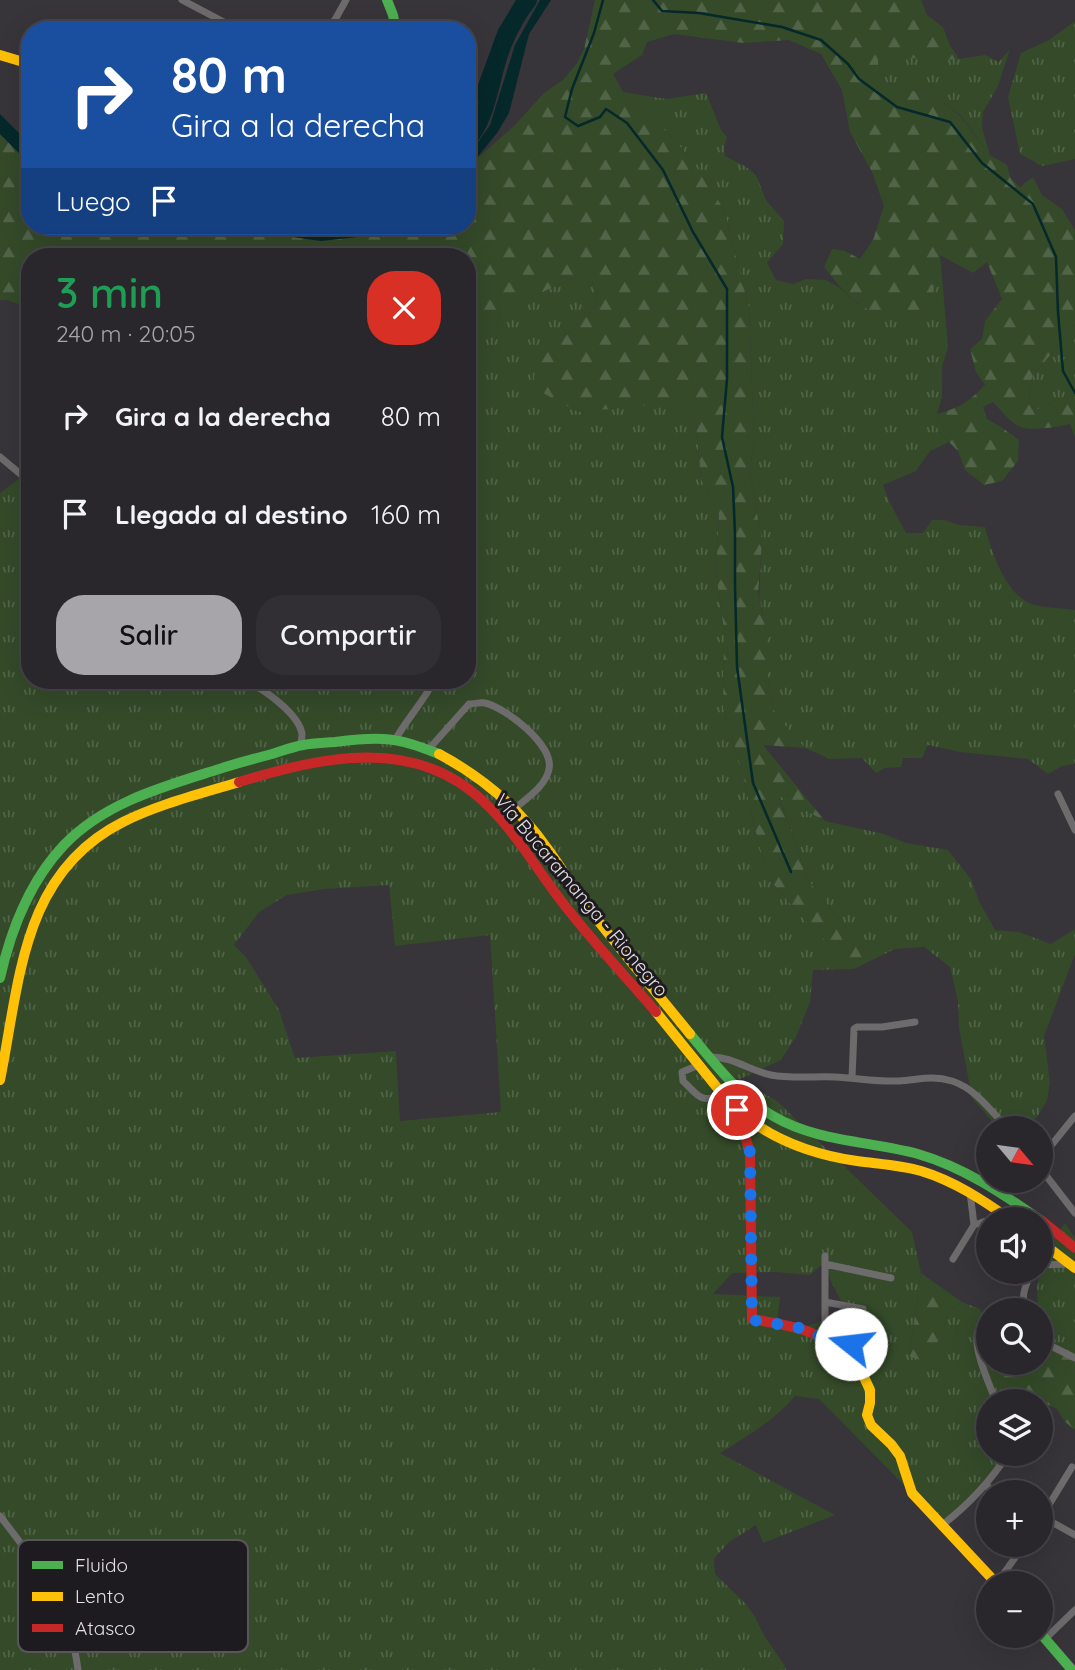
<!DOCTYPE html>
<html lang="es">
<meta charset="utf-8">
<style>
body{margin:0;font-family:Quicksand,sans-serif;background:#312f34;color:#f1f3f6;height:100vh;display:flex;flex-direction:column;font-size:26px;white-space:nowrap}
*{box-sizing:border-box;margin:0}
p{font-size:23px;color:#a5a5a9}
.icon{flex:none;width:38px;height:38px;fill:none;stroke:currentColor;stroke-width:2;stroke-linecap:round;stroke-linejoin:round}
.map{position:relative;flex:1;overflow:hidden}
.details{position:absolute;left:21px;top:248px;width:455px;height:441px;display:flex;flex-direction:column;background:#29272c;border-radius:28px;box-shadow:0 7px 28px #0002,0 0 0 2px #454448}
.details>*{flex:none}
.hud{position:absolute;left:21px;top:21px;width:455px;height:214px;border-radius:28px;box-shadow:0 7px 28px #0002,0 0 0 2px #454448;background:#1a4fa0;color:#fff;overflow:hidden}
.needle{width:46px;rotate:119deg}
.fabs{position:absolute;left:976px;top:1116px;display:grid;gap:14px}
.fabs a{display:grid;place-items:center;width:77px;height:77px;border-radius:50%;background:#29272c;box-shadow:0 7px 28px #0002,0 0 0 2px #454448;font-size:35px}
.pin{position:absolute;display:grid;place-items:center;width:60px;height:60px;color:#fff;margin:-30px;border:4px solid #fff;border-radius:50%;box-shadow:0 2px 7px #0007}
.me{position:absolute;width:77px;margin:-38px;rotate:286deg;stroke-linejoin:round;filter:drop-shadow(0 0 5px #0008)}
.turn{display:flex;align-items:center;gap:24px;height:147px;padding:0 35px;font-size:32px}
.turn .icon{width:91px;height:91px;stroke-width:2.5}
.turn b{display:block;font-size:49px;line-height:60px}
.then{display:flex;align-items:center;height:66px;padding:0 35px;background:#0003;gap:14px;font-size:26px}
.round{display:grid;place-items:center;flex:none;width:74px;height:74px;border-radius:28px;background:#312f34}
.headline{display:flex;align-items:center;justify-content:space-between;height:119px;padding:0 35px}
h1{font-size:42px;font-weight:600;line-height:52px;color:#1e9e55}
.action{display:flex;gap:14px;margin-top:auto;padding:14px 35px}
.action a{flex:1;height:80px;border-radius:28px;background:#a7a4aa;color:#111;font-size:28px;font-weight:600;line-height:80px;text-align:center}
.action a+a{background:#312f34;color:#f1f3f6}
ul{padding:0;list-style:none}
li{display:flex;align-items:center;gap:21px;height:98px;padding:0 35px}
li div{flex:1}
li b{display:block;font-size:26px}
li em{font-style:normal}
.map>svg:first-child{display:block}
.grass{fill:url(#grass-tufts);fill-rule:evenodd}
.forest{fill:url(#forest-firs)}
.water{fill:#05282b}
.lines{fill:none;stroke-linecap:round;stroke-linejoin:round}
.stream{stroke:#05282b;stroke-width:2.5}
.river{stroke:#05282b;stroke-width:16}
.street{stroke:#6e6b6c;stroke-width:7}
.fast{stroke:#4caf50;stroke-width:10}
.slow{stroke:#ffc107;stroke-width:10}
.jam{stroke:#c62828;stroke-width:10}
.route{stroke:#1a73e8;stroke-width:12;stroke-dasharray:0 21.6}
.labels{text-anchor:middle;stroke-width:6;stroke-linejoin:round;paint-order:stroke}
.street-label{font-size:19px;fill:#e4e0e6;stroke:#1e1b20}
.key{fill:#1e1b20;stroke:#59565b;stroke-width:2}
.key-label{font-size:19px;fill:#e4e0e6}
</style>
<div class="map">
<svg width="1075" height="1670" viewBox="0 0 1075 1670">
<defs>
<pattern id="grass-tufts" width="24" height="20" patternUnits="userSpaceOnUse" patternTransform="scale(1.75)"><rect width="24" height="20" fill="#344a29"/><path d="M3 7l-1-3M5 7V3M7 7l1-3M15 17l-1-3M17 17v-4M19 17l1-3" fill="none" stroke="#516448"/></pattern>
<pattern id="forest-firs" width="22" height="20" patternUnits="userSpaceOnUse" patternTransform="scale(1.75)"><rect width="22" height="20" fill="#344a29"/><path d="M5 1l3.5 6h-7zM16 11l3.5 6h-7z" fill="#516448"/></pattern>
</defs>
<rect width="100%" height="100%" fill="#37343a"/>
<path class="grass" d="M 1075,21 L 1075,159 L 1043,166 L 1020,154 L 1008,97 L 1021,53 L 1049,40 Z
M 878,43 L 955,59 L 949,44 L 959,59 L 985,55 L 999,62 L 1010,49 L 998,86 L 983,112 L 982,128 L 990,155 L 960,115 L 943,102 L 926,93 L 907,90 L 885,82 L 878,64 Z
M 623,92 L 666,99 L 706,93 L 721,130 L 727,137 L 724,147 L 725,156 L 745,166 L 756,175 L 766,200 L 784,221 L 783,244 L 767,263 L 776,280 L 793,284 L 806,279 L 826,280 L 840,288 L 858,304 L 932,302 L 932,267 L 940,254 L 948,347 L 942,367 L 942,397 L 937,414 L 938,431 L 949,442 L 930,451 L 916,471 L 883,485 L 889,501 L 906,533 L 923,533 L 932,520 L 944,520 L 959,525 L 985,527 C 992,552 1003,588 1027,602 C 1038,608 1062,608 1075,610 L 1075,764 L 1062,766 L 1048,774 L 1028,759 L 960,752 L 928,745 L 922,758 L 903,758 L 901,767 L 885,768 L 876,773 L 862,758 L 830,759 L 805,748 L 775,714 L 767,674 L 767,635 L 759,597 L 762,543 L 750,472 L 754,437 L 749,308 L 724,210 L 706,180 L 676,141 Z
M 589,271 L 598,299 L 588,315 L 564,337 L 579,412 L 685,401 L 696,423 L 701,479 L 719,515 L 716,573 L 724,631 L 723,707 L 743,775 L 758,841 L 769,879 L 802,917 L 854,969 L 813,970 L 810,1002 L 796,1037 L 781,1060 L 719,1089 L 760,1091 L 777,1101 L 912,1232 L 921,1273 L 909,1356 L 944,1327 L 948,1312 L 962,1302 L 980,1309 L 988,1330 L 989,1363 L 1013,1391 L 1040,1402 L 989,1402 L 989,1454 L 1008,1454 L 1003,1461 L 941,1526 L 912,1493 L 819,1399 L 795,1396 C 772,1422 749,1435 720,1453 L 835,1515 L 763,1543 L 756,1525 L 729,1542 L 714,1559 L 715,1574 L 745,1603 L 754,1615 L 765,1637 L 783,1663 L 786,1670 L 0,1670 L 0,493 L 30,471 L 30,681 L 467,681 L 467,352 L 512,306 ZM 389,885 L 395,946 L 490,935 L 501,1112 L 400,1121 L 396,1051 L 295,1058 L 279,1010 L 246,957 L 234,945 L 259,912 L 287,895 L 325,889 ZM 826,1261 L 830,1279 L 846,1311 L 796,1331 L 777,1324 L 780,1297 L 713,1294 L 732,1273 L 775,1272 L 810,1275 Z
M 1075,325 L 1075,400 L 1055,400 L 1041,411 L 1028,403 L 1032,377 Z
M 779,795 L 825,821 L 884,834 L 906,843 L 948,850 L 971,879 L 979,901 L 995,930 L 1019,932 L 1051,944 L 1075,929 L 1075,954 L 1044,1036 L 1050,1083 L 1047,1100 L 1038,1116 L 1025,1129 L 999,1129 L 972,1098 L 959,1028 L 958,1001 L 950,967 L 924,947 L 895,949 L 872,960 L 807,879 Z
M 1065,1223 L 1075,1238 L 1075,1348 L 1041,1351 L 1041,1311 L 1038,1311 L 1037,1287 L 1047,1250 Z"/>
<path class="forest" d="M 595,0 L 921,0 L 927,15 L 943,27 L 955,59 L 924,62 L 878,44 L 878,64 L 885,82 L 907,90 L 926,93 L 943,102 L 960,116 L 990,155 L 1007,165 L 1011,179 L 1020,187 L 1033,177 L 1042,195 L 1062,209 L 1075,230 L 1075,325 L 1032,377 L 1028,403 L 1041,411 L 1055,400 L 1075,400 L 1075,437 L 1070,424 C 1057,427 1029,432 1018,426 C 1009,421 1001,410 993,402 L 983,407 L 987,419 L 1001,427 L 1019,440 L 1018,461 L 1002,481 L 984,485 L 965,470 L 958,451 L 938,431 L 937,414 C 959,408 969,402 985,385 L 976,372 L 970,349 L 982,339 L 985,321 L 1002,299 L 987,262 L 973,273 L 940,255 L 932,267 L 932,302 L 927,314 C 913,314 896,317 883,314 C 857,310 839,286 824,267 L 832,249 L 845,251 L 860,259 L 873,240 L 884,206 L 872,172 L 850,132 L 842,90 L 821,54 L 789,40 L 743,43 L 674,34 L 647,42 L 642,55 L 613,74 L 623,92 L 676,141 L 706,180 L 724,210 L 749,308 L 754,437 L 750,472 L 762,543 L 758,594 L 767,635 L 767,674 L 775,714 L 805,748 L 763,745 L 825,821 L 779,796 L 807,879 L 872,960 L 854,969 L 802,917 L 769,879 L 758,841 L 743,775 L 723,707 L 724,631 L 716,573 L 719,515 L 701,479 L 696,423 L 685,402 L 578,412 L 532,387 L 537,362 L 588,315 L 598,299 L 589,271 L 512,306 L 467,352 L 467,257 L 30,257 L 30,308 L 7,300 L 0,300 L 0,134 L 21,155 L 30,160 L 30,226 L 170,226 L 184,230 L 286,236 L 321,241 L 357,237 L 386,232 L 399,226 L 467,226 L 467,170 L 479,157 L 514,126 L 544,93 L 563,80 L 577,63 L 584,49 Z
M 921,1273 L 962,1302 L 948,1312 L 944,1327 L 933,1352 L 920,1360 L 909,1356 Z
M 1075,1348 L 1075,1430 L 1064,1421 L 1057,1409 L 1038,1400 L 1013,1391 L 989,1376 L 989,1363 L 1041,1363 L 1041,1351 Z"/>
<path class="water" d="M 516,0 L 520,0 L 505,27 L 493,58 L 485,87 L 467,128 L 467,115 L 498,30 Z
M 540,0 L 551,0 L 529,34 L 509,113 L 497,133 L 467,170 L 467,158 L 490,125 L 515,45 Z
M 0,114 L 30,144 L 30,160 L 21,155 L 0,134 Z
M 170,226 L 399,226 L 386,232 L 357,237 L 321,241 L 286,236 L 183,230 Z"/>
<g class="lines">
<path class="stream" d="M 603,0 L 594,33 L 572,89 L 565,117 L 578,126 L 600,117 L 606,109 L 627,123 L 663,170 L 693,232 L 727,289 L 727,379 L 722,437 L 733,487 L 735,534 L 735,585 L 737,667 L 753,783 L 791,872
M 653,0 L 662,11 L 699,13 L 782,27 L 821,40 L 848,64 L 859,79 L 897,107 L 950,122 L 982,163 L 1033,204 L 1056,257 L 1058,312 L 1063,371 L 1075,393"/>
<path class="river" d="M 467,142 C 491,114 490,77 504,44 C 510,29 519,13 529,0"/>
<path class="street" d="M 182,0 L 239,30
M 328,30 L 336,18 L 346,0
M 0,457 L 30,482
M 246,681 C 264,689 299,714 302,734 C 302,738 301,741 301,745
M 395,740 C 407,719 423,702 434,681
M 428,750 L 469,704 C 474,704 480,702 485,703 C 506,708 554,745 549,769 C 546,786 526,799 514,809
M 1058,794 L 1075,830
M 710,1057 C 732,1056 750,1071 771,1075 C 792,1079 814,1076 835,1077 C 856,1078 878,1082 899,1081 C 918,1080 932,1075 952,1081 C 975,1088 992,1112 1008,1129
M 699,1065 L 682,1072 L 683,1081 C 698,1095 700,1104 722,1095
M 852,1078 L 854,1029 L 857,1027 L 882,1027 L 915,1022
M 1041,1158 L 1075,1116
M 1041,1169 L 1075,1213
M 970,1192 L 974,1225
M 953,1259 L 974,1225 L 989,1220
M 825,1264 L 891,1278
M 1041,1265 L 1068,1264
M 1031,1272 C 1026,1287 1015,1303 1035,1311
M 825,1302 L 863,1309
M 989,1319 C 961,1330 990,1383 996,1402
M 820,1336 L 825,1324 L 825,1256
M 831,1341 L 875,1348
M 1041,1341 L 1075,1358
M 985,1485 L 999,1493
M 0,1516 C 39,1567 70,1604 78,1670
M 1041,1516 L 1075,1535
M 1041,1518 L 1072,1467
M 941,1526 C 967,1506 990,1482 1008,1454
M 997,1583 L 1024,1545
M 1045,1639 L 1075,1610"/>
<path class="fast" d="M 387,0 L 393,15 L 396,30
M 0,978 C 11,929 29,882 64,845 C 104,803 162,787 216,770 C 234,764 253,759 272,754 C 282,751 292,747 303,745 C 313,743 324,743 335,742 C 351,740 367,738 383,739 C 403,740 421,747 439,754
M 690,1034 C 715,1064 739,1096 773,1116 C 817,1142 870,1141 918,1154 C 963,1167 1002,1193 1040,1220
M 1041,1634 L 1072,1670"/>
<path class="slow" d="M 0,55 L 30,64
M 439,754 C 482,777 519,808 547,848 C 562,868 574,890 589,909 C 622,952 656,992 690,1034
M 656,1012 L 728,1101 C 762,1136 809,1154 857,1161 C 879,1164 901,1165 921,1171 C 954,1181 983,1200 1011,1220
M 0,1080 C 20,982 21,873 123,822 C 159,804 200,794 239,782
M 1041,1242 L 1075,1268
M 841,1351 L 862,1373 L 870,1390 L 870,1403 L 867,1415 L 871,1425 L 891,1444 L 900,1456 L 912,1493 L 997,1584"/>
<path class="jam" d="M 239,782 C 322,757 414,735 484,802 C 513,829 533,863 556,894 C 587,936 623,973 656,1012
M 737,1111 L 750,1152 L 752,1319 C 784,1325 817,1328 841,1351
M 1041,1220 L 1075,1248"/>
</g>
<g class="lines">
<path class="route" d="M 737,1110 L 750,1152 L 752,1320 L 796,1327 L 811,1331 L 827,1341 L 851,1344"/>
</g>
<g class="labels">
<g class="street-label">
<text transform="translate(582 895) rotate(50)" y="7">Vía Bucaramanga - Rionegro</text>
</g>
</g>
<rect x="18" y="1540" width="230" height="112" rx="10" class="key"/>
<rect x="32" y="1561" width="31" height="8" fill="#4caf50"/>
<rect x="32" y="1592" width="31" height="9" fill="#ffc107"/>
<rect x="32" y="1624" width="31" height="8" fill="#c62828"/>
<g class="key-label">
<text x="75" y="1572">Fluido</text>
<text x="75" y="1603">Lento</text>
<text x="75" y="1635">Atasco</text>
</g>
</svg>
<div class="fabs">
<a><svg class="needle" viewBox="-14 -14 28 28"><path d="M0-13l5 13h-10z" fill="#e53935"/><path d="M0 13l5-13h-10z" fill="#a5a5a9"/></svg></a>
<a><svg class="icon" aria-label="sound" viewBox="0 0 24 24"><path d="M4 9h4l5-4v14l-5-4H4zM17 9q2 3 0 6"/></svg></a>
<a><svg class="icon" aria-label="search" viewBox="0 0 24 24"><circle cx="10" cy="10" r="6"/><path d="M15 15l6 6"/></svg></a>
<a><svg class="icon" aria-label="layers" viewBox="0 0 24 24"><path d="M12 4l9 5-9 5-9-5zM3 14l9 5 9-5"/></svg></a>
<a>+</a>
<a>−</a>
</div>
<div class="pin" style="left:737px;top:1110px;background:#d93025"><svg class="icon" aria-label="arrive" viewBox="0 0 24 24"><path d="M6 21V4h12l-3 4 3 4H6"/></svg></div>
<svg class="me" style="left:851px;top:1344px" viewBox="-20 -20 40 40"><circle r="19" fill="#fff"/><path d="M0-13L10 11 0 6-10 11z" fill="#1a73e8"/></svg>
<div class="hud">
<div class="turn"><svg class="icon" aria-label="right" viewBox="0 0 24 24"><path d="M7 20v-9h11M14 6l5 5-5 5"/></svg><div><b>80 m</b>Gira a la derecha</div></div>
<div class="then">Luego<svg class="icon" aria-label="arrive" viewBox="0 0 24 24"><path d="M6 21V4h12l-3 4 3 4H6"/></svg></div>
</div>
<section class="details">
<div class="headline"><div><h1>3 min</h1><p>240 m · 20:05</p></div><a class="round" style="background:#d93025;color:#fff"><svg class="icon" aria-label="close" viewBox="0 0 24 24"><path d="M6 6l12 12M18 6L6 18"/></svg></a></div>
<ul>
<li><svg class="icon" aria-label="right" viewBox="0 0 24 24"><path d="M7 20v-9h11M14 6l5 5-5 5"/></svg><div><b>Gira a la derecha</b></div><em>80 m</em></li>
<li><svg class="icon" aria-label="arrive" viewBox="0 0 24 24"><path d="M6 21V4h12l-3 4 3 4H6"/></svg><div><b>Llegada al destino</b></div><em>160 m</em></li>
</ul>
<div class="action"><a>Salir</a><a>Compartir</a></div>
</section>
</div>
